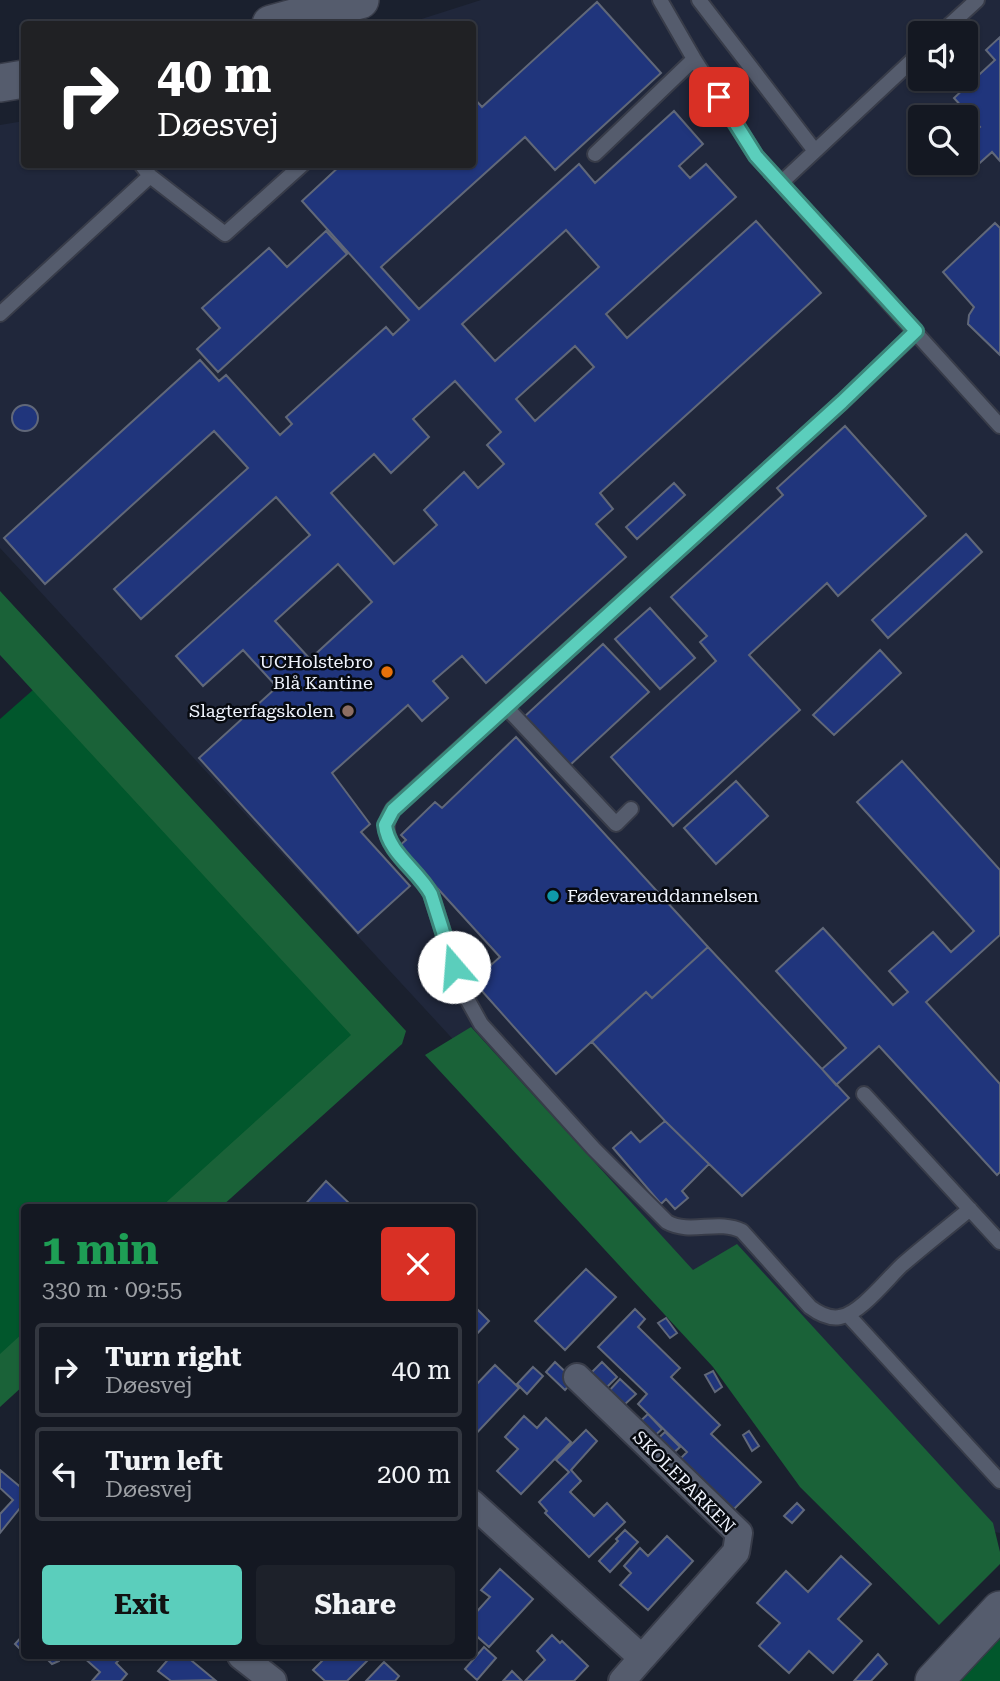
<!DOCTYPE html>
<meta charset="utf-8">
<style>
body{margin:0;font-family:"Roboto Serif",serif;background:#1d212a;color:#f1f3f6;height:100vh;display:flex;flex-direction:column;font-size:26px;white-space:nowrap}
*{box-sizing:border-box;margin:0}
p{font-size:23px;color:#9da0a5}
.icon{flex:none;width:38px;height:38px;fill:none;stroke:currentColor;stroke-width:2;stroke-linecap:round;stroke-linejoin:round}
.map{position:relative;flex:1;overflow:hidden}
.panel{position:absolute;left:21px;top:1204px;width:455px;height:455px;display:flex;flex-direction:column;background:#141822;border-radius:7px;box-shadow:0 2px 5px #0004,0 0 0 2px #333740}
.panel>*{flex:none}
.banner{position:absolute;left:21px;top:21px;width:455px;height:147px;border-radius:7px;box-shadow:0 2px 5px #0004,0 0 0 2px #333740;background:#202124;color:#fff;overflow:hidden}
.controls{position:absolute;left:908px;top:21px;display:grid;gap:14px}
.controls a{display:grid;place-items:center;width:70px;height:70px;border-radius:7px;background:#141822;box-shadow:0 2px 5px #0004,0 0 0 2px #333740;font-size:35px}
.pin{position:absolute;display:grid;place-items:center;width:60px;height:60px;color:#fff;margin:-30px;border-radius:14px;box-shadow:0 4px 10px #0006}
.me{position:absolute;width:77px;margin:-38px;rotate:342deg;stroke-linejoin:round;filter:drop-shadow(0 0 5px #0008)}
.turn{display:flex;align-items:center;gap:24px;height:147px;padding:0 21px;font-size:32px}
.turn .icon{width:91px;height:91px;stroke-width:2.5}
.turn b{display:block;font-size:49px;line-height:60px}
.round{display:grid;place-items:center;flex:none;width:74px;height:74px;border-radius:7px;background:#1d212a}
.head{display:flex;align-items:center;justify-content:space-between;height:119px;padding:0 21px}
h1{font-size:42px;font-weight:700;line-height:52px;color:#1e9e55}
.button{display:flex;gap:14px;margin-top:auto;padding:14px 21px}
.button a{flex:1;height:80px;border-radius:7px;background:#5bcebc;color:#111;font-size:28px;font-weight:700;line-height:80px;text-align:center}
.button a+a{background:#1d212a;color:#f1f3f6}
ul{padding:0;list-style:none}
li{display:flex;align-items:center;gap:21px;height:94px;margin:0 14px 10px;padding:0 7px;border:4px solid #333740;border-radius:7px}
li div{flex:1}
li b{display:block;font-size:26px}
li em{font-style:normal}
.map>svg:first-child{display:block}
.built{fill:#20273b;fill-rule:evenodd}
.green{fill:#01572c}
.forest{fill:#1a6238}
.building{fill:#20357c;stroke:#616879;stroke-width:2;fill-rule:evenodd}
.lines{fill:none;stroke-linecap:round;stroke-linejoin:round}
.lane-casing{stroke:#383c49;stroke-width:18}
.street-casing{stroke:#383c49;stroke-width:30}
.secondary-casing{stroke:#383c49;stroke-width:40}
.lane{stroke:#555c6d;stroke-width:14}
.street{stroke:#555c6d;stroke-width:26}
.secondary{stroke:#555c6d;stroke-width:37}
.route-casing{stroke:#3b867a;stroke-width:18}
.route{stroke:#5bcebc;stroke-width:12}
.food-dot{fill:#e8710a;stroke:#070a10;stroke-width:2.5}
.education-dot{fill:#8d6e63;stroke:#070a10;stroke-width:2.5}
.culture-dot{fill:#0f9aa8;stroke:#070a10;stroke-width:2.5}
.labels{text-anchor:middle;stroke-width:5;stroke-linejoin:round;paint-order:stroke}
.poi-label{font-size:18px;fill:#eff3fd;stroke:#070a10;text-anchor:end}
.street-label{font-size:18px;fill:#eff3fd;stroke:#070a10}
</style>
<div class="map">
<svg width="1000" height="1681" viewBox="0 0 1000 1681">
<rect width="100%" height="100%" fill="#1a202e"/>
<path class="built" d="M 481,0 L 1000,0 L 1000,1533 L 985,1530 L 827,1445 L 0,548 L 0,125 L 24,121 L 24,164 L 472,164 L 472,24 L 406,24 ZM 920,33 L 966,33 L 966,79 L 920,79 ZM 920,117 L 966,117 L 966,163 L 920,163 Z"/>
<path class="green" d="M 59,667 L 387,1024 L 190,1207 L 24,1208 L 24,1362 L 0,1385 L 0,719 Z
M 1000,1632 L 1000,1681 L 954,1681 Z"/>
<path class="forest" d="M 0,591 L 406,1031 L 402,1044 L 221,1207 L 161,1207 L 351,1035 L 0,655 Z
M 471,1027 L 693,1270 L 737,1244 L 993,1523 L 1000,1552 L 1000,1564 L 939,1625 L 800,1487 L 713,1367 L 425,1055 Z
M 24,1332 L 24,1385 L 0,1407 L 0,1354 Z"/>
<path class="building" d="M 597,2 L 661,73 L 555,170 L 525,137 L 381,267 L 419,309 L 579,164 L 595,183 L 674,111 L 703,144 L 679,166 L 690,178 L 706,164 L 736,197 L 606,314 L 627,338 L 756,221 L 821,293 L 600,493 L 613,509 L 596,524 L 626,557 L 486,683 L 462,656 L 433,681 L 448,698 L 422,721 L 408,705 L 332,773 L 370,824 L 361,832 L 410,886 L 358,933 L 199,758 L 277,687 L 243,650 L 203,686 L 176,656 L 310,535 L 276,497 L 141,619 L 114,589 L 248,468 L 214,431 L 45,584 L 4,538 L 200,360 L 219,381 L 226,375 L 280,435 L 292,424 L 286,417 L 386,327 L 393,335 L 409,320 L 302,201 L 342,164 L 472,164 L 472,96 L 482,107 ZM 566,230 L 599,267 L 495,361 L 462,324 ZM 575,346 L 594,367 L 535,421 L 516,399 ZM 455,381 L 501,432 L 487,445 L 504,464 L 478,488 L 464,472 L 424,510 L 437,525 L 394,564 L 331,493 L 374,454 L 391,473 L 429,437 L 413,419 ZM 338,564 L 372,602 L 310,659 L 275,621 Z
M 1000,37 L 1000,161 L 992,152 L 973,169 L 966,162 L 966,139 L 980,127 L 954,98 L 995,60 L 986,50 Z
M 995,223 L 1000,228 L 1000,355 L 968,324 L 969,315 L 974,307 L 943,272 Z
M 326,231 L 347,254 L 218,372 L 197,349 L 220,328 L 202,308 L 269,248 L 287,267 Z
M12 418a13 13 0 1 1 26 0a13 13 0 1 1-26 0Z
M 845,426 L 926,516 L 838,596 L 827,583 L 749,655 L 800,710 L 673,826 L 611,757 L 716,661 L 700,642 L 707,636 L 671,597 L 783,495 L 777,488 Z
M 674,483 L 685,495 L 637,539 L 626,527 Z
M 966,534 L 982,552 L 888,638 L 872,620 Z
M 650,608 L 695,658 L 660,689 L 615,639 Z
M 603,644 L 649,692 L 569,766 L 524,717 Z
M 880,650 L 901,673 L 834,735 L 813,715 Z
M 516,737 L 708,947 L 652,998 L 646,992 L 556,1074 L 473,981 L 500,957 L 399,846 L 406,840 L 401,835 L 435,802 L 442,808 Z
M 902,761 L 1000,870 L 1000,935 L 926,1002 L 1000,1084 L 1000,1172 L 997,1175 L 879,1046 L 836,1085 L 822,1069 L 846,1048 L 776,971 L 823,928 L 893,1005 L 908,992 L 889,971 L 933,932 L 951,952 L 974,931 L 857,802 Z
M 736,781 L 768,816 L 716,864 L 684,828 Z
M 708,947 L 849,1098 L 742,1196 L 665,1121 L 592,1042 L 646,992 L 652,998 Z
M 665,1121 L 709,1164 L 682,1191 L 688,1198 L 675,1209 L 666,1199 L 661,1204 L 613,1148 L 631,1132 L 640,1142 Z
M 326,1181 L 350,1204 L 347,1208 L 302,1208 Z
M 586,1269 L 616,1297 L 565,1350 L 535,1321 Z
M 472,1304 L 489,1321 L 473,1338 L 472,1337 Z
M 635,1309 L 645,1319 L 638,1327 L 680,1368 L 671,1377 L 720,1425 L 711,1434 L 761,1482 L 731,1512 L 678,1461 L 687,1452 L 638,1404 L 647,1394 L 598,1347 Z
M 666,1318 L 677,1333 L 670,1338 L 658,1323 Z
M 555,1362 L 574,1380 L 565,1390 L 546,1372 Z
M 602,1362 L 617,1377 L 606,1388 L 591,1373 Z
M 495,1365 L 519,1388 L 472,1438 L 472,1384 L 475,1386 Z
M 533,1367 L 543,1376 L 527,1394 L 517,1384 Z
M 713,1371 L 722,1387 L 715,1392 L 705,1375 Z
M 620,1379 L 636,1394 L 623,1406 L 608,1392 Z
M 648,1414 L 662,1429 L 649,1441 L 634,1427 Z
M 524,1416 L 537,1428 L 546,1418 L 571,1442 L 521,1494 L 497,1471 L 518,1449 L 505,1437 Z
M 586,1430 L 597,1441 L 571,1470 L 581,1481 L 570,1492 L 594,1516 L 607,1503 L 625,1522 L 589,1557 L 545,1513 L 547,1511 L 539,1502 L 569,1472 L 556,1460 Z
M 749,1431 L 759,1446 L 752,1451 L 743,1435 Z
M 665,1432 L 680,1447 L 667,1459 L 652,1444 Z
M 0,1470 L 24,1490 L 24,1503 L 0,1533 L 0,1514 L 13,1500 L 0,1488 Z
M 797,1503 L 804,1510 L 792,1523 L 784,1516 Z
M 625,1530 L 638,1542 L 610,1572 L 599,1561 L 618,1541 L 616,1539 Z
M 667,1536 L 693,1561 L 648,1610 L 620,1585 L 631,1573 L 624,1566 L 640,1548 L 648,1556 Z
M 841,1556 L 871,1584 L 838,1619 L 862,1641 L 833,1673 L 809,1651 L 789,1673 L 759,1646 L 780,1623 L 757,1603 L 786,1571 L 808,1592 Z
M 500,1569 L 533,1599 L 489,1647 L 472,1632 L 472,1617 L 490,1597 L 481,1590 Z
M 24,1634 L 24,1653 L 15,1644 Z
M 552,1635 L 560,1643 L 562,1641 L 588,1666 L 574,1681 L 525,1681 L 545,1660 L 537,1651 Z
M 484,1647 L 496,1658 L 477,1680 L 465,1669 Z
M 878,1654 L 887,1664 L 871,1681 L 854,1681 Z
M 46,1656 L 60,1656 L 59,1661 L 52,1664 L 46,1658 Z
M 82,1656 L 123,1656 L 116,1663 L 127,1674 L 121,1681 L 92,1681 L 100,1672 Z
M 171,1656 L 186,1656 L 215,1680 L 171,1681 L 158,1671 Z
M 327,1656 L 372,1656 L 347,1681 L 325,1681 L 313,1670 Z
M 384,1662 L 399,1676 L 395,1681 L 366,1681 Z
M 512,1671 L 522,1681 L 503,1681 Z"/>
<g class="lines">
<g class="lane-casing">
<path id="lane" d="M 660,0 L 694,59 L 756,156 L 1000,426
M 699,0 L 815,151
M 941,33 L 977,0
M 595,154 L 694,59
M 141,164 L 150,176 L 225,234 L 303,164
M 782,182 L 920,53
M 0,314 L 150,176
M 916,332 L 842,402 L 393,809 C 370,843 416,866 431,894 L 461,988 L 481,1024 L 594,1149 L 667,1222 C 690,1235 718,1219 742,1231 L 810,1307 C 818,1313 829,1319 840,1317 C 860,1314 887,1279 902,1265 C 924,1246 947,1228 970,1209
M 506,707 L 616,824 L 631,809
M 864,1094 L 1000,1242
M 848,1315 L 1000,1481"/>
</g>
<g class="street-casing">
<path id="street" d="M 577,1377 L 739,1533 L 736,1552 L 642,1658
M 472,1503 L 642,1658 L 622,1681
M 241,1656 L 273,1681"/>
</g>
<g class="secondary-casing">
<path id="secondary" d="M 271,24 L 360,0
M 0,83 L 24,79
M 934,1681 L 1000,1610"/>
</g>
<use href="#lane" class="lane"/>
<use href="#street" class="street"/>
<use href="#secondary" class="secondary"/>
</g>
<g class="lines">
<g class="route-casing">
<path id="route" d="M 454,967 L 431,894 C 418,870 388,853 385,825 L 393,810 L 842,402 L 916,331 L 756,156 L 719,97"/>
</g>
<use href="#route" class="route"/>
</g>
<circle class="food-dot" cx="387" cy="672" r="7"/>
<circle class="education-dot" cx="348" cy="711" r="7"/>
<circle class="culture-dot" cx="553" cy="896" r="7"/>
<g class="labels">
<g class="poi-label">
<text x="373" y="668">UCHolstebro<tspan x="373" dy="21">Blå Kantine</tspan></text>
<text x="334" y="717">Slagterfagskolen</text>
<text x="567" y="902" text-anchor="start">Fødevareuddannelsen</text>
</g>
<g class="street-label">
<text transform="translate(684 1482) rotate(45)" y="6">SKOLEPARKEN</text>
</g>
</g>
</svg>
<div class="controls">
<a><svg class="icon" aria-label="sound" viewBox="0 0 24 24"><path d="M4 9h4l5-4v14l-5-4H4zM17 9q2 3 0 6"/></svg></a>
<a><svg class="icon" aria-label="search" viewBox="0 0 24 24"><circle cx="10" cy="10" r="6"/><path d="M15 15l6 6"/></svg></a>
</div>
<div class="pin" style="left:719px;top:97px;background:#d93025"><svg class="icon" aria-label="arrive" viewBox="0 0 24 24"><path d="M6 21V4h12l-3 4 3 4H6"/></svg></div>
<svg class="me" style="left:454px;top:967px" viewBox="-20 -20 40 40"><circle r="19" fill="#fff"/><path d="M0-13L10 11 0 6-10 11z" fill="#5bcebc"/></svg>
<div class="banner">
<div class="turn"><svg class="icon" aria-label="right" viewBox="0 0 24 24"><path d="M7 20v-9h11M14 6l5 5-5 5"/></svg><div><b>40 m</b>Døesvej</div></div>
</div>
<section class="panel">
<div class="head"><div><h1>1 min</h1><p>330 m · 09:55</p></div><a class="round" style="background:#d93025;color:#fff"><svg class="icon" aria-label="close" viewBox="0 0 24 24"><path d="M6 6l12 12M18 6L6 18"/></svg></a></div>
<ul>
<li><svg class="icon" aria-label="right" viewBox="0 0 24 24"><path d="M7 20v-9h11M14 6l5 5-5 5"/></svg><div><b>Turn right</b><p>Døesvej</p></div><em>40 m</em></li>
<li><svg class="icon" aria-label="left" viewBox="0 0 24 24"><path d="M17 20v-9H6M10 6l-5 5 5 5"/></svg><div><b>Turn left</b><p>Døesvej</p></div><em>200 m</em></li>
</ul>
<div class="button"><a>Exit</a><a>Share</a></div>
</section>
</div>
